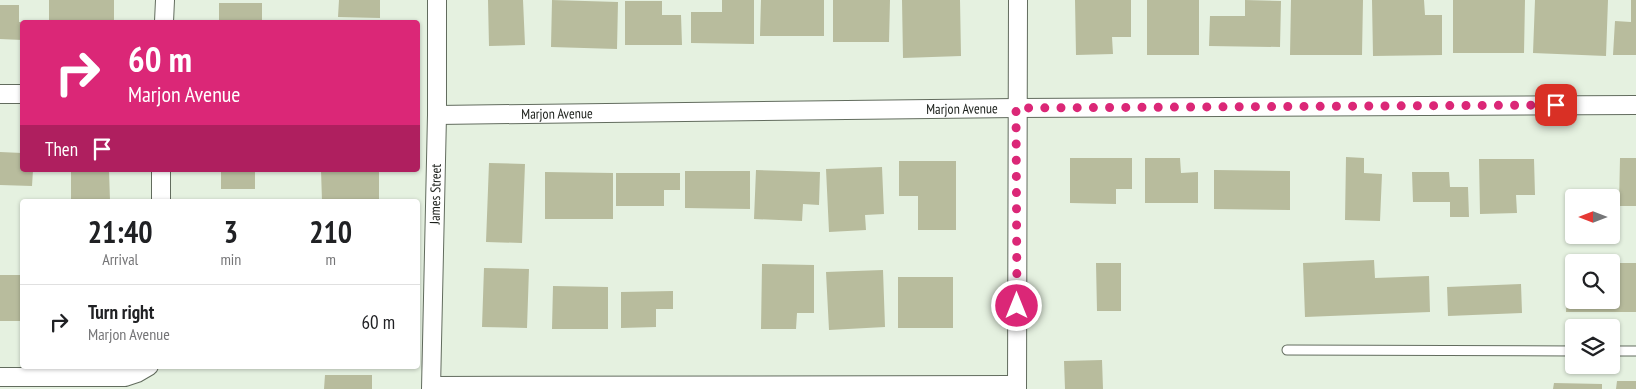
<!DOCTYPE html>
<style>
body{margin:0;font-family:"PT Sans Narrow",sans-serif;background:#f2f2f2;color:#202124;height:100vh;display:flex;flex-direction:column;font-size:19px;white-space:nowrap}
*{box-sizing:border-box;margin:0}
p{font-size:16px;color:#757577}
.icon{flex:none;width:28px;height:28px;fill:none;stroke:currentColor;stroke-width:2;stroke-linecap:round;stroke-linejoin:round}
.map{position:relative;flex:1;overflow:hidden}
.details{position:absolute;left:20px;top:199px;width:400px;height:170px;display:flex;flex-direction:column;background:#fff;border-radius:5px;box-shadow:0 1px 4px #0004}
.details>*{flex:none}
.guide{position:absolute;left:20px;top:20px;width:400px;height:152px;border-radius:5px;box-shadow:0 1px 4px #0004;background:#db2777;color:#fff;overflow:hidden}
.needle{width:32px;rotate:270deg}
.buttons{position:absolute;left:1565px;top:189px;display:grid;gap:10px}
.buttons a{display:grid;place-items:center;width:55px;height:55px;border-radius:5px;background:#fff;box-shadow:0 1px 4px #0004;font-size:25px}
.pin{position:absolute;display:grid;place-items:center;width:42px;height:42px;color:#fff;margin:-21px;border-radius:10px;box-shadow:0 2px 8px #0006}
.me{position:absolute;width:55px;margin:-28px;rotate:0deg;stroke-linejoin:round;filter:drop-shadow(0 0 4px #0008)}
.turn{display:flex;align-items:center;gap:18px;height:105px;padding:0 25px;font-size:22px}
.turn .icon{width:65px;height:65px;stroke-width:2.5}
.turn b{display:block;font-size:35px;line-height:42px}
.then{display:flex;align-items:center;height:48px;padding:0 25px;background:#0003;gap:10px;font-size:19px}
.eta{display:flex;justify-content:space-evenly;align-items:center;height:85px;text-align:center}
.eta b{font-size:30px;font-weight:600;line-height:35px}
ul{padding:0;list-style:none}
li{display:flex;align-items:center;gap:15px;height:75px;padding:0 25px;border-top:1px solid #e0e0e0}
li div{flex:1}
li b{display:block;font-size:19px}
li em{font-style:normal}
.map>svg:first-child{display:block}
.building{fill:#b8bc9d}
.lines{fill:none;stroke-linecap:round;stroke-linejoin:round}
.lane-casing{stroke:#626c5e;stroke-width:11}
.street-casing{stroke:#626c5e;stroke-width:20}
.lane{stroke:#fff;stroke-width:9}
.street{stroke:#fff;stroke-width:18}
.route{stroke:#db2777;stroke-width:9;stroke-dasharray:0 16.2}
.labels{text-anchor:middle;stroke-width:4;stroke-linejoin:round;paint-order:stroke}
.street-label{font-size:14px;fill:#1b1f1a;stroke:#f2feed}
</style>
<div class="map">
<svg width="1636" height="389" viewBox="0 0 1636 389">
<rect width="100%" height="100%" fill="#e5f1e0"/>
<path class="building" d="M 49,0 L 114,0 L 114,22 L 49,22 Z
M 339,0 L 380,0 L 380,18 L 338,17 Z
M 488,0 L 523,0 L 525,45 L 489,46 Z
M 552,0 L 618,2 L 617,49 L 551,47 Z
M 722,0 L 754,0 L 754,44 L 691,43 L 691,12 L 722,12 Z
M 761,0 L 824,0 L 824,36 L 760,36 Z
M 833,0 L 890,0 L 889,42 L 833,42 Z
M 902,0 L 960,0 L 961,56 L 903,58 Z
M 1075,0 L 1131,0 L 1131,37 L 1112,37 L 1113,54 L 1076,55 Z
M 1147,0 L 1199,0 L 1199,55 L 1147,55 Z
M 1245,0 L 1281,1 L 1280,47 L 1209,46 L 1210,16 L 1245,16 Z
M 1291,0 L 1363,0 L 1362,55 L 1290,55 Z
M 1372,0 L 1424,0 L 1425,15 L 1442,15 L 1442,55 L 1373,56 Z
M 1453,0 L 1525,0 L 1524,53 L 1453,53 Z
M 1535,0 L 1608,0 L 1606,56 L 1533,53 Z
M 1631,0 L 1636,0 L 1636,55 L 1613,55 L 1615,21 L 1631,22 Z
M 625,1 L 662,1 L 662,15 L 681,15 L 682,45 L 625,45 Z
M 219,3 L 262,3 L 262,22 L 219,22 Z
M 0,5 L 19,5 L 19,22 L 22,22 L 22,40 L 0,39 Z
M 0,152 L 22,153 L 22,170 L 33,170 L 32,186 L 0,185 Z
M 1346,157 L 1364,158 L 1364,173 L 1382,174 L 1380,221 L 1345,220 Z
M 1070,158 L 1132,158 L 1132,189 L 1116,189 L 1116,204 L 1070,203 Z
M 1145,158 L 1180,158 L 1181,173 L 1198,172 L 1198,203 L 1145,203 Z
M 1620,158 L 1636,158 L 1636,206 L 1619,206 Z
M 1479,159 L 1534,159 L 1535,195 L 1516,195 L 1517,213 L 1480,214 Z
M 899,161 L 956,161 L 956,230 L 918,230 L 918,196 L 899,196 Z
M 489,163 L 525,164 L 522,243 L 486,242 Z
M 882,167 L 884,214 L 865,215 L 866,230 L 829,232 L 826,169 Z
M 71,170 L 109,170 L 110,201 L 71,201 Z
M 221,170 L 255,170 L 255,189 L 221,189 Z
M 321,170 L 379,170 L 379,201 L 322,201 Z
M 756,170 L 820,172 L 819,205 L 803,204 L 802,221 L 754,219 Z
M 1214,170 L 1290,171 L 1290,210 L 1214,209 Z
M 685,171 L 750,171 L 750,209 L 685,208 Z
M 545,172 L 613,173 L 613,219 L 545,219 Z
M 1412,172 L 1449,172 L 1450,187 L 1468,187 L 1469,217 L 1450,217 L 1450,202 L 1413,202 Z
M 616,173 L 680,173 L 680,190 L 664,190 L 664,206 L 616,206 Z
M 1374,260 L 1375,278 L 1429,276 L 1430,312 L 1305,317 L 1303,263 Z
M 1568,262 L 1574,262 L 1574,300 L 1611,300 L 1611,263 L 1636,263 L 1636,312 L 1566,312 Z
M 1096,263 L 1121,263 L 1121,311 L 1097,311 Z
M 762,264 L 814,265 L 814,313 L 797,313 L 796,329 L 761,329 Z
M 484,268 L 529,269 L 527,328 L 482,327 Z
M 883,270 L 885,327 L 829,330 L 826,272 Z
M 0,275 L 22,275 L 22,321 L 0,321 Z
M 898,277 L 953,277 L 953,328 L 898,328 Z
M 1521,284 L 1522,313 L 1448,316 L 1447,287 Z
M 553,286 L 608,287 L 608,329 L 552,329 Z
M 673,291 L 673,309 L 656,309 L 656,327 L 621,328 L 621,292 Z
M 1102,360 L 1103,389 L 1065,389 L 1064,361 Z
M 325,375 L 372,375 L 372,389 L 324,389 Z
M 1617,381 L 1636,381 L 1636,389 L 1616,389 Z
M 1554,383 L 1602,384 L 1602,389 L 1553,389 Z"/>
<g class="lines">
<g class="lane-casing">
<path id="lane" d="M 1287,350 L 1574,351
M 1611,351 L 1636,351"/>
</g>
<g class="street-casing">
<g id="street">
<path d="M 164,22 L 165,0"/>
<path d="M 0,94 L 22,94"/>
<path id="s1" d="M 437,115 L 1016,108 L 1636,105"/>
<path d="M 161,201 L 161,170"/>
<path d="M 0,377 L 125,377 L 137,373 L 149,366"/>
<path d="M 432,386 L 1017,385"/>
<path id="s2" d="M 431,389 L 437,115 L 437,0"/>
<path d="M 1017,389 L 1018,0"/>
</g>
</g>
<use href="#lane" class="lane"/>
<use href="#street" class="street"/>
</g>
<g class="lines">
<path class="route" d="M 1017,306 L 1016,108 L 1556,105"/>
</g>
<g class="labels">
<g class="street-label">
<text dy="5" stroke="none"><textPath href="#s1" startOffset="525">Marjon Avenue</textPath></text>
<text dy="5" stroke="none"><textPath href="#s1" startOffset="120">Marjon Avenue</textPath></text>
<text dy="5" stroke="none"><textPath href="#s2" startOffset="195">James Street</textPath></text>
</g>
</g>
</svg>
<div class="buttons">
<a><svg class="needle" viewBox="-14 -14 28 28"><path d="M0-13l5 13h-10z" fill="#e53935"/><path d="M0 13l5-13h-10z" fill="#757577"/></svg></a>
<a><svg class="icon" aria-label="search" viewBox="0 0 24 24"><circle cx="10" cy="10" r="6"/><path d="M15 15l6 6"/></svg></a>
<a><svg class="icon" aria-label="layers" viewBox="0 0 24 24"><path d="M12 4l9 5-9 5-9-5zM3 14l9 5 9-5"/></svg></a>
</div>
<div class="pin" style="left:1556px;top:105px;background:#d93025"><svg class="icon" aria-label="arrive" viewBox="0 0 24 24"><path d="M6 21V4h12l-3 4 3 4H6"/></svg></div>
<svg class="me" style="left:1017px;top:306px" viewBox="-20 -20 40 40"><circle r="17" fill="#db2777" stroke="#fff" stroke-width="3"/><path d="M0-11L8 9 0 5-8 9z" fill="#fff"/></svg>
<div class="guide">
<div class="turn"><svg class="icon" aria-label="right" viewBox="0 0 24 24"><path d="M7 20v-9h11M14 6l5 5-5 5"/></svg><div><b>60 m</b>Marjon Avenue</div></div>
<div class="then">Then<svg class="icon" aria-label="arrive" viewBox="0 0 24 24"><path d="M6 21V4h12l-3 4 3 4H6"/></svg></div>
</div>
<section class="details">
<div class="eta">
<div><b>21:40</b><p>Arrival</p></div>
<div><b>3</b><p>min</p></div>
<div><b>210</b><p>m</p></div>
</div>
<ul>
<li><svg class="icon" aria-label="right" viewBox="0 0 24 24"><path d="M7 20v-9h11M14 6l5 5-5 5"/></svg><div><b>Turn right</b><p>Marjon Avenue</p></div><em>60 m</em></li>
</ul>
</section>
</div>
